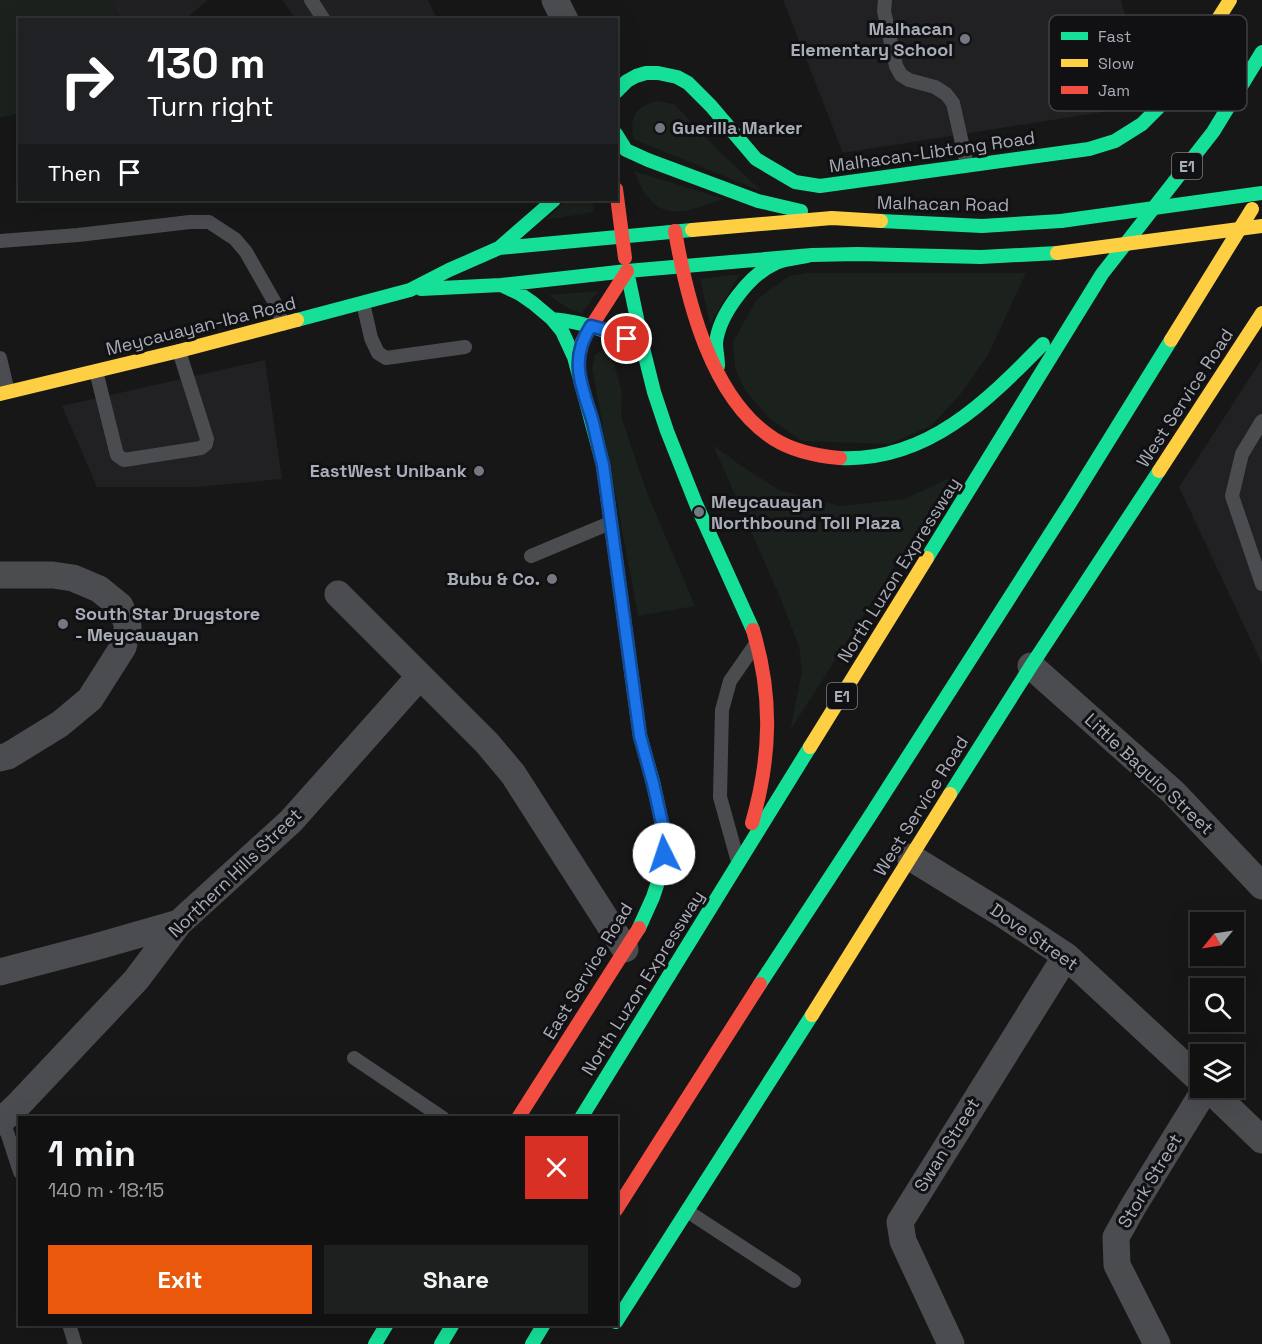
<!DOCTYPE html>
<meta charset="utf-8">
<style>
body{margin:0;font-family:"Space Grotesk",sans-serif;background:#1e1f1f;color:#f1f3f6;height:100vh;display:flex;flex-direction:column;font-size:22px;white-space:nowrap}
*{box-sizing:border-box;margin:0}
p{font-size:20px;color:#9c9d9f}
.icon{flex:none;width:33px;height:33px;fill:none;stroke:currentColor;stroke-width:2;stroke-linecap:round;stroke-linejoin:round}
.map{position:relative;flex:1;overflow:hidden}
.side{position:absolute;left:18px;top:1116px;width:600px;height:210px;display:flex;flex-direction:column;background:#111;border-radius:0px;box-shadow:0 6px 24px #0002,0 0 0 2px #303131}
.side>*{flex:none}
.hud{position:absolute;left:18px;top:18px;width:600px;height:183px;border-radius:0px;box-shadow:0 6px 24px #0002,0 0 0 2px #303131;background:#202124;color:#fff;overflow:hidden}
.needle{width:39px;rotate:240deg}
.buttons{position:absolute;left:1190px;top:912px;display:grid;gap:12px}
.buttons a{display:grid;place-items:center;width:54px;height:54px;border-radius:0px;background:#111;box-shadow:0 6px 24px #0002,0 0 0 2px #303131;font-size:30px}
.pin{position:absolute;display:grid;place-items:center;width:51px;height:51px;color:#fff;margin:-26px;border:3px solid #fff;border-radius:50%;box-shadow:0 2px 6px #0007}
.me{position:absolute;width:66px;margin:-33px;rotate:356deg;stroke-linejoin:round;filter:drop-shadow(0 0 4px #0008)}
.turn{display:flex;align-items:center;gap:21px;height:126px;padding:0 30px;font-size:27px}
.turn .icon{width:78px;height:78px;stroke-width:2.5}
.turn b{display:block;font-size:42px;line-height:51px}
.then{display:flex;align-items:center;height:57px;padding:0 30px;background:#0003;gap:12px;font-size:22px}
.round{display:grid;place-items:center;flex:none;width:63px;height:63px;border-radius:0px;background:#1e1f1f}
.headline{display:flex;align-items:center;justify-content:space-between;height:102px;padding:0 30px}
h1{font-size:36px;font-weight:700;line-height:45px}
.cta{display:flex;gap:12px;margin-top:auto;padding:12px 30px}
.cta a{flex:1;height:69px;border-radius:0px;background:#ea580c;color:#fff;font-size:24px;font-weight:700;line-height:69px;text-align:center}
.cta a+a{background:#1e1f1f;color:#f1f3f6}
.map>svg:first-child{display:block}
.built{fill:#212124}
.green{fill:#1b211c}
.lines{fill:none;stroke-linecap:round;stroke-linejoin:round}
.lane{stroke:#4b4c50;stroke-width:14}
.street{stroke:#4b4c50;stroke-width:27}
.fast{stroke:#16e098;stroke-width:14}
.slow{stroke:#ffcf43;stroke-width:14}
.jam{stroke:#f24e42;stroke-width:14}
.fast-bridge{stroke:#16e098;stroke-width:14}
.slow-bridge{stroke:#ffcf43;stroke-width:14}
.route-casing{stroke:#114b97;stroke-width:15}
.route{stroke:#1a73e8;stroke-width:10}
.poi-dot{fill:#757880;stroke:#111113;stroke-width:2}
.labels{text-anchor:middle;stroke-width:6;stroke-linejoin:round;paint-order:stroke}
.shield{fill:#111113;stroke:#7b7e86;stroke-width:1.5}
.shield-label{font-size:16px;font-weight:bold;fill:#a8adb8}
.poi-label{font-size:18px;font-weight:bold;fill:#a8adb8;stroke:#111113;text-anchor:end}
.street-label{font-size:18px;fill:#a8adb8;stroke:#111113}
.key{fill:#111113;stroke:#3e4045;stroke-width:1.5}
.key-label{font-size:16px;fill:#a8adb8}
</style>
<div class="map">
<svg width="1262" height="1344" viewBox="0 0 1262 1344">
<rect width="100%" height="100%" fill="#171717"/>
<path class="built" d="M 109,0 L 208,0 L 184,20 L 121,19 Z
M 282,0 L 428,0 L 437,19 L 296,19 Z
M 783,0 L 1121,0 L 1142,77 L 1115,110 L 843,153 Z
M 1262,359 L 1262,664 L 1179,487 Z
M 265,360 L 282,479 L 196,487 L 97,487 L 62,406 Z"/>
<path class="green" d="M 0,0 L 109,0 L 121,19 L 20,20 L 19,113 L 0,118 Z
M 657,101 L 674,104 L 722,154 L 763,192 L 633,139 C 630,117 634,107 657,101 Z
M 634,171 L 724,199 C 678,215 654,224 634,171 Z
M 567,200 L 592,200 L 594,212 L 545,220 Z
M 806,273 L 1026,273 L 988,355 L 960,395 L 931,426 L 889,444 L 802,441 L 768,417 L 744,389 L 735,367 L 733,342 L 757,299 L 789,276 Z
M 740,274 L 710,324 L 700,279 Z
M 598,291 L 582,313 L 569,309 L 549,295 Z
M 604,348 L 614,364 L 622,392 L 621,416 L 646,490 L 695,606 L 638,616 L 592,368 L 595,355 Z
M 713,445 L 740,465 L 779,490 L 839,506 L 905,499 L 951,477 L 790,731 L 802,671 L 799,647 L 780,597 Z"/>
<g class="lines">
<path class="lane" d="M 311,0 L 324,20
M 885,0 L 884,11 L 896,66 L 901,75 L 909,80 L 935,87 L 946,94 L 953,103 L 967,165
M 0,241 L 78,235 L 190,222 L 209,222 L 235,239 L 246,252 L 275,303 L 283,324
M 363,303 L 371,338 L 378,353 L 386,358 L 465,347
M 0,358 L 8,392
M 96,371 L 117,455 L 124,460 L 201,448 L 206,444 L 207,439 L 179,351
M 1262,421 L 1242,454 L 1232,496 L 1262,584
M 531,556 L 610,523
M 737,858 L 720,797 L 722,710 L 730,681 L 755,645
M 354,1058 L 443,1118
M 3,1120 L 20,1172
M 687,1211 L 794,1281
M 69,1324 L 75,1344"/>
<path class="street" d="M 555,0 L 565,20
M 0,575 L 53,575 L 73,578 L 99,589 L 120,606 L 128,626 L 123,647 L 90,699 L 60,724 L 8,756 L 0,758
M 338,594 L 487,743 L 513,774 L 625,949
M 1031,666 L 1174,793 L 1262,886
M 910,857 L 1001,913 L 1066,956 L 1200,1080
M 0,972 L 95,947 L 179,923
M 1208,1088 L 1262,1140
M 0,1122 L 19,1104 L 136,980 L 179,923 L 291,821 L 420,676
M 951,1344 L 903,1241 L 900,1222 L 1066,956
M 1157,1344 L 1117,1265 L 1116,1237 L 1134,1205 L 1206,1088"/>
<path class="fast" d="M 616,92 L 627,81 L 636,76 L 646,73 L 658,73 L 677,77 L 688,83 L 711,106 L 756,159 L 795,182 L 820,186 L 1089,149 L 1115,141 L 1142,124 L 1168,98
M 616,134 L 626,150 L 648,160 L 758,201 L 801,211
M 881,221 L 982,226 L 1061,221
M 499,248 L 554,200
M 627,271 L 644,352 L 654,392 L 667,431 L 696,504 L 753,630
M 501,285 L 520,294 L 533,303 L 552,319 L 562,331 L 574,357 L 603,465 L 640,736 L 653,782 L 663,828 L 664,854 L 660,876 L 653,897 L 639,928
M 421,289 L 501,285 L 627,271 L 812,255 L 858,254 L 981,257 L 1057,253
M 552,319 C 585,322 614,332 642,349
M 297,320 L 410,290 L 449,270 L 499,248 L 692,230
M 718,366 C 718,358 716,350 716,343 C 719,314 750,274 776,263 C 787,258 800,258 812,255
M 840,458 C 927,462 986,402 1043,344
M 927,558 L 1102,274 L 1213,132 L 1262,52
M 950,794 L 1031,666 L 1159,471
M 760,984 L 870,816 L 1070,503 L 1171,340
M 581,1118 L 810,747
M 616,1322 L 812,1015
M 375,1344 L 387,1324
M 441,1344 L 453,1324
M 532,1344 L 544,1324"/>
<path class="slow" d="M 1168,98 L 1230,0
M 692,230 L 832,218 L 881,221
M 1171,340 L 1252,209
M 0,394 L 179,351 L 297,320
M 1159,471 L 1262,313
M 810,747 L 927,558
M 812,1015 L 950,794"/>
<path class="jam" d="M 616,189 L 625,258
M 675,231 C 687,300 711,399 774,439 C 793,451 817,456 840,458
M 580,352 L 582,342 L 587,333 L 627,271
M 752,823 C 771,757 773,696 753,630
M 518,1118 L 639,928
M 616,1210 L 760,984"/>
<path class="fast-bridge" d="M 1061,221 L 1262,193"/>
<path class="slow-bridge" d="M 1057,253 L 1262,226"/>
</g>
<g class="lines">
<g class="route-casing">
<path id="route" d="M 627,339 L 613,332 L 591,326 C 569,359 581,384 592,419 C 596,434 599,450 603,465 L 640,736 L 653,783 L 663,828 L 664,854"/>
</g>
<use href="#route" class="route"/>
</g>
<g class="poi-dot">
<circle cx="965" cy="39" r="6"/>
<circle cx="660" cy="128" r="6"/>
<circle cx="479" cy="471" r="6"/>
<circle cx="699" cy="512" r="6"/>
<circle cx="552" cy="579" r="6"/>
<circle cx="63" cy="624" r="6"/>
</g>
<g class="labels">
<g class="shield">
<rect x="1172" y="153" width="30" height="26" rx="4.5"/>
<rect x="827" y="683" width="30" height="26" rx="4.5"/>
</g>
<g class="shield-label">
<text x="1187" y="172">E1</text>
<text x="842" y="702">E1</text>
</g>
<g class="poi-label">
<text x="953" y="35">Malhacan<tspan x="953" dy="21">Elementary School</tspan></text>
<text x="672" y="134" text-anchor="start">Guerilla Marker</text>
<text x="467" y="477">EastWest Unibank</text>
<text x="711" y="508" text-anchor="start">Meycauayan<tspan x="711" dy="21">Northbound Toll Plaza</tspan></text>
<text x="540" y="585">Bubu &amp; Co.</text>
<text x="75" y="620" text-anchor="start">South Star Drugstore<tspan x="75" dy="21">- Meycauayan</tspan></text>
</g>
<g class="street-label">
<text transform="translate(932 152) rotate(-8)" y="6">Malhacan-Libtong Road</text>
<text transform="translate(943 204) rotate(1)" y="6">Malhacan Road</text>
<text transform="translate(201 326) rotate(-14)" y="6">Meycauayan-Iba Road</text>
<text transform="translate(1185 398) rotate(-57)" y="6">West Service Road</text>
<text transform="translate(899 570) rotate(-58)" y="6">North Luzon Expressway</text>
<text transform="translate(1149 774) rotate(43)" y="6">Little Baguio Street</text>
<text transform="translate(921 806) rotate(-58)" y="6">West Service Road</text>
<text transform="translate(235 873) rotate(-44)" y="6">Northern Hills Street</text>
<text transform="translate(1034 937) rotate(35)" y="6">Dove Street</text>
<text transform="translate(588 971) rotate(-59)" y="6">East Service Road</text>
<text transform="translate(643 983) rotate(-58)" y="6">North Luzon Expressway</text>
<text transform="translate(947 1145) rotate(-58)" y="6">Swan Street</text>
<text transform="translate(1150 1181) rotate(-59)" y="6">Stork Street</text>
</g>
</g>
<rect x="1049" y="15" width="198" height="96" rx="9" class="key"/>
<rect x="1061" y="32" width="27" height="8" fill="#16e098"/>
<rect x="1061" y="59" width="27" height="8" fill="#ffcf43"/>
<rect x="1061" y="86" width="27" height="8" fill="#f24e42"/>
<g class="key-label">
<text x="1098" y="42">Fast</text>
<text x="1098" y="69">Slow</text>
<text x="1098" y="96">Jam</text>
</g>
</svg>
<div class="buttons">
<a><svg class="needle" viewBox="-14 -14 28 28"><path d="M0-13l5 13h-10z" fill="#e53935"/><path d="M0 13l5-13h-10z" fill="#9c9d9f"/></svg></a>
<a><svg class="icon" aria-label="search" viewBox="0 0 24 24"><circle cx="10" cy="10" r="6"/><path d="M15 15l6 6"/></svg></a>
<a><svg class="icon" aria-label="layers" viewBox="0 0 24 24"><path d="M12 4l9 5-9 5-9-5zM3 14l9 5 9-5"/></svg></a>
</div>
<div class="pin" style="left:627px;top:339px;background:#d93025"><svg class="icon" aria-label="arrive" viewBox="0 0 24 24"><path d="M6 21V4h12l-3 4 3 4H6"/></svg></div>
<svg class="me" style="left:664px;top:854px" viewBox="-20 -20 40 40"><circle r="19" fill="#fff"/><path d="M0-13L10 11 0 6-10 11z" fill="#1a73e8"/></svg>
<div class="hud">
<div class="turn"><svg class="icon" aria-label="right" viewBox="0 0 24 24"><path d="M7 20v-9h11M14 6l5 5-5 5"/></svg><div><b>130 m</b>Turn right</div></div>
<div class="then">Then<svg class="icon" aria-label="arrive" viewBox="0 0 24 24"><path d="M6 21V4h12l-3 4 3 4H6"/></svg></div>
</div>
<section class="side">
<div class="headline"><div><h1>1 min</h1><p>140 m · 18:15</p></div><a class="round" style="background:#d93025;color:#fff"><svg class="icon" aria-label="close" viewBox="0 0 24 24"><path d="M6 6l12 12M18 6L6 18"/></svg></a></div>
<div class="cta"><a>Exit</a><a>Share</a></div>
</section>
</div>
